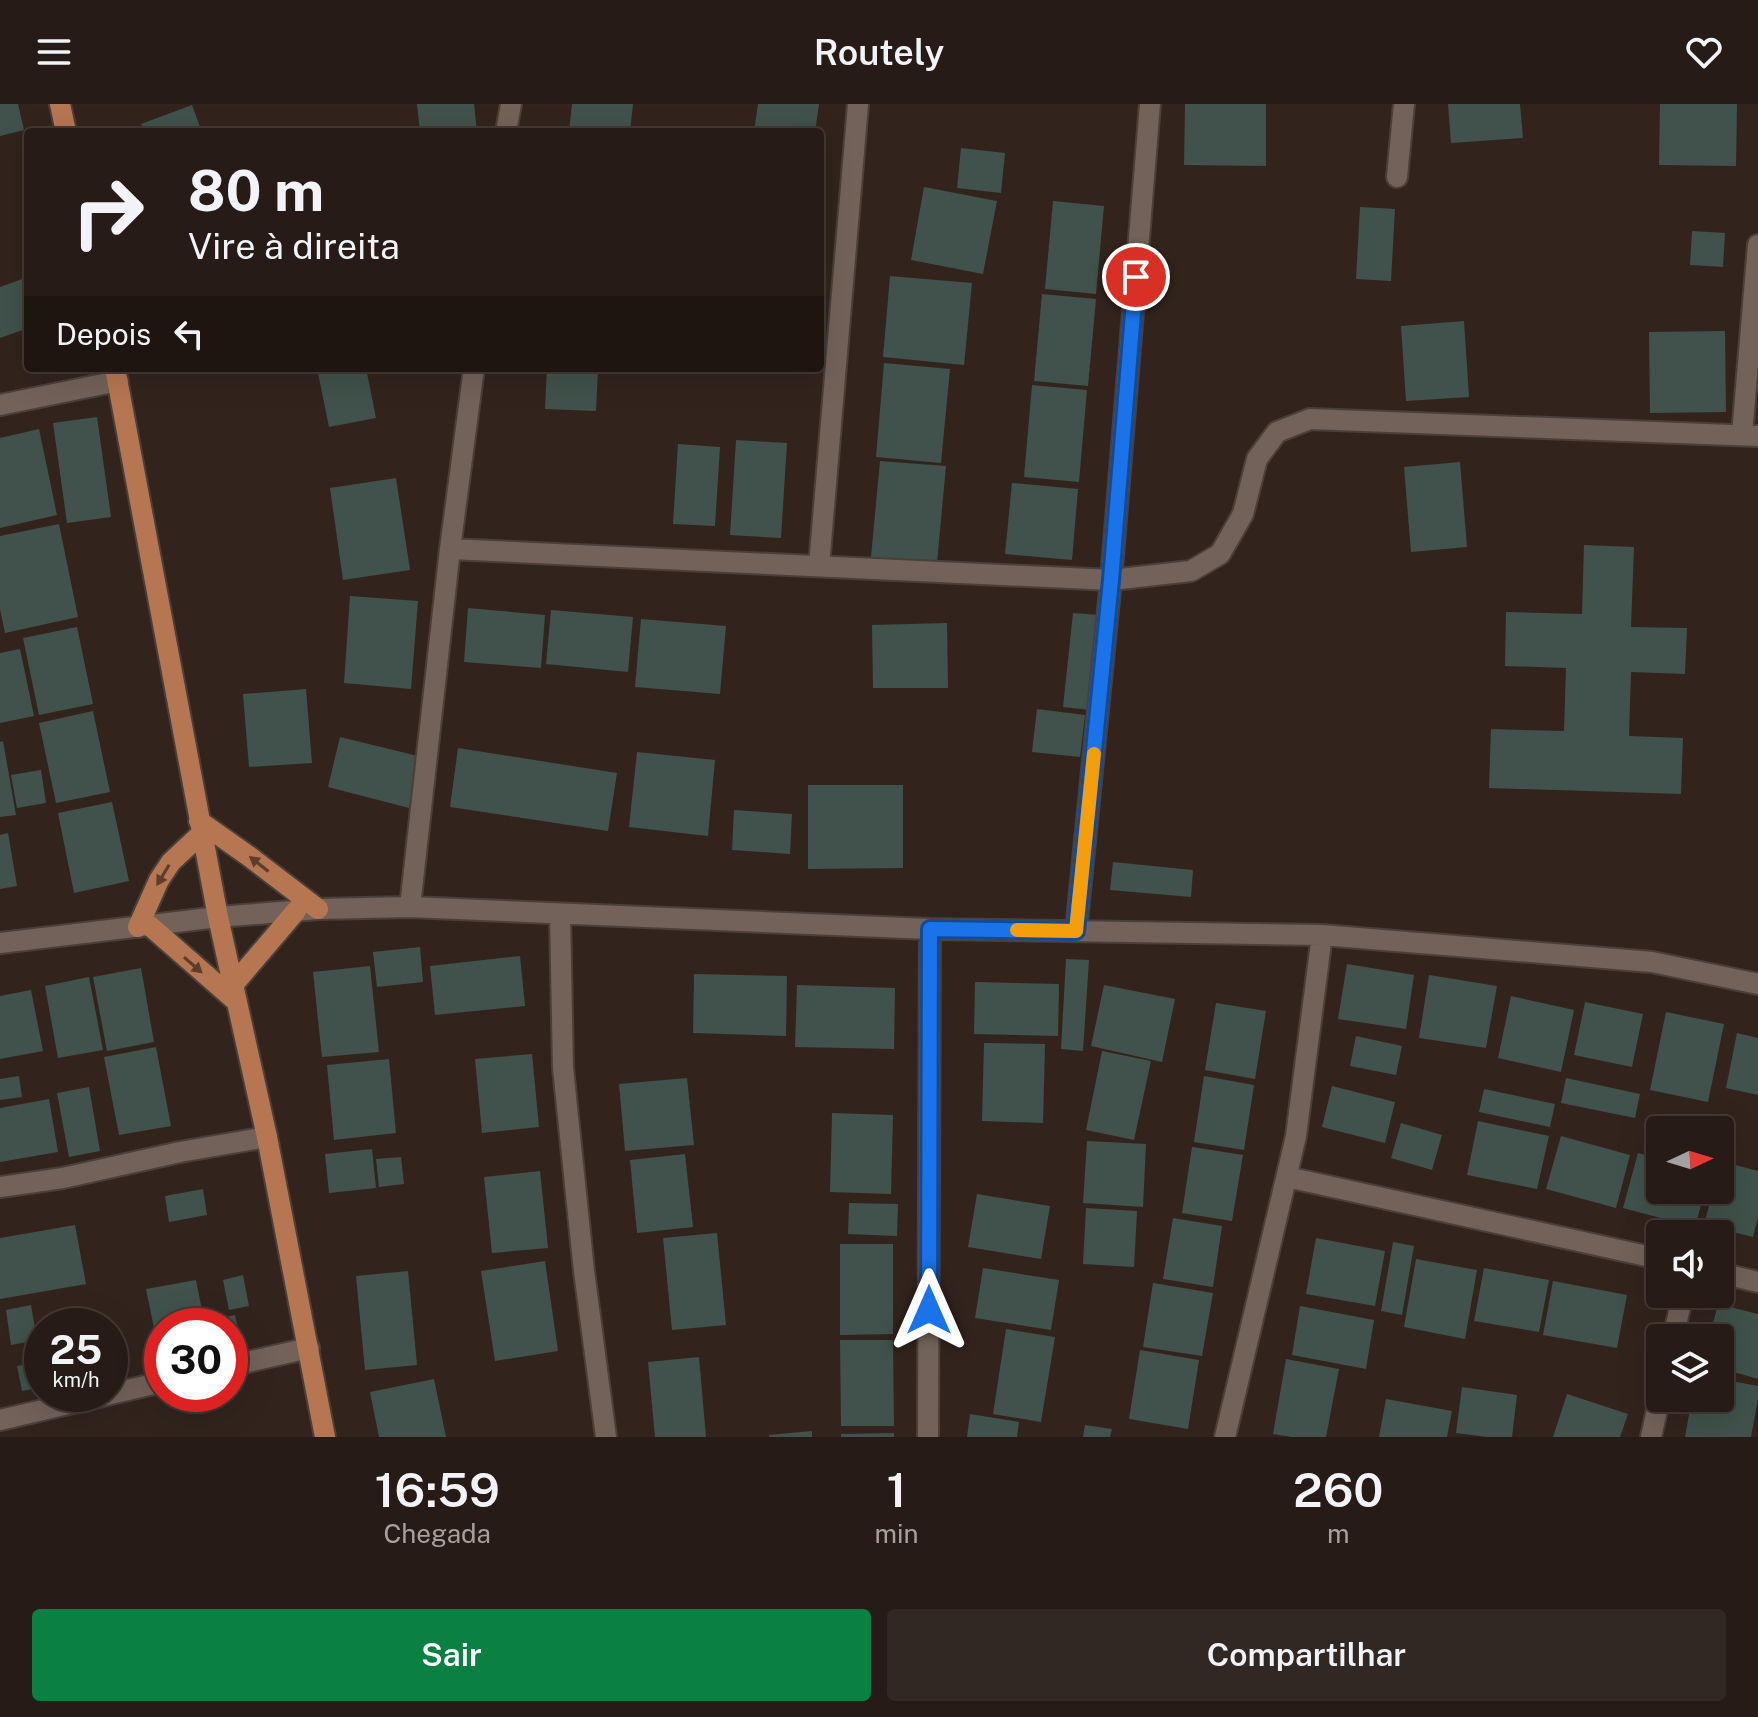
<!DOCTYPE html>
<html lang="pt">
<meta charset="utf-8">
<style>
body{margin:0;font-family:"Public Sans",sans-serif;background:#322823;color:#f1f3f6;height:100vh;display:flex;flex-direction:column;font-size:30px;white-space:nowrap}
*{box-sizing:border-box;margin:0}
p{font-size:26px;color:#a4a1a1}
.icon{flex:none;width:44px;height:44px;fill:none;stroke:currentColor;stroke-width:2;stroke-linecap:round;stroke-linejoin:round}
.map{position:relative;height:1333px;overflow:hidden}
.details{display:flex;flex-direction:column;background:#261b16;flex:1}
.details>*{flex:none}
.banner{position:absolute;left:24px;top:24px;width:800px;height:244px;border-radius:8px;box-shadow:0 8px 32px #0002,0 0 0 2px #423935;background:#261b16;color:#f1f3f6;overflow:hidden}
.needle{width:52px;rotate:86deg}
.controls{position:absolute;left:1646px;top:1012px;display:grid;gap:16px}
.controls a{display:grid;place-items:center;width:88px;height:88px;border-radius:8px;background:#261b16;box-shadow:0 8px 32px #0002,0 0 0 2px #423935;font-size:40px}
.speed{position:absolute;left:24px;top:1204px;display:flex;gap:16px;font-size:40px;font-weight:700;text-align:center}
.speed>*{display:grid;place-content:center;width:104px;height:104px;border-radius:50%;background:#261b16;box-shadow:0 8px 32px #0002,0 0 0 2px #423935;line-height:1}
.speed small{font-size:20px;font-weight:400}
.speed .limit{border:12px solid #d22;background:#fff;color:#111}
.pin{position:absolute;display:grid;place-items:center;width:68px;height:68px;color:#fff;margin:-34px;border:4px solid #fff;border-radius:50%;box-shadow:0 2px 8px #0007}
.me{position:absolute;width:88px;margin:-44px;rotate:0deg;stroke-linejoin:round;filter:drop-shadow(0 0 6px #0008)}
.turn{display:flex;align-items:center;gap:28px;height:168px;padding:0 32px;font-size:36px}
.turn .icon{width:104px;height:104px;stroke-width:2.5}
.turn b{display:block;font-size:56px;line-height:68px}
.then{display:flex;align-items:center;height:76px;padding:0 32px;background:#0003;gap:16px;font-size:30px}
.eta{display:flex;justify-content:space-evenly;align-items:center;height:136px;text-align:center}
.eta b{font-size:48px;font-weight:600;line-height:56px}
.cta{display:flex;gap:16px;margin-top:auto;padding:16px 32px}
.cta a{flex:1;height:92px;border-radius:8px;background:#0b8043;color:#fff;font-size:32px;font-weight:600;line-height:92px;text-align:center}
.cta a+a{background:#322823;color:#f1f3f6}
header{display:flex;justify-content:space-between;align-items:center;height:104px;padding:0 32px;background:#261b16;font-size:36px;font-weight:600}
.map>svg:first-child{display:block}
.building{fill:#40524b}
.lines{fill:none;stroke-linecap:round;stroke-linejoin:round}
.minor-casing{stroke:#4b3f3a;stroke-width:24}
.major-casing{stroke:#4b3f3a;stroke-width:24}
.minor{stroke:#72625a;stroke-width:20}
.major{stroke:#b77652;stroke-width:20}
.oneway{fill:#5e3d2c}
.route-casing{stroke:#114b97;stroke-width:20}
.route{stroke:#1a73e8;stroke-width:14}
.slow{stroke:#f59e0b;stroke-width:14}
</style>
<header><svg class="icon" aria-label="menu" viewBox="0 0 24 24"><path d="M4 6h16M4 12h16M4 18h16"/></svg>Routely<svg class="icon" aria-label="heart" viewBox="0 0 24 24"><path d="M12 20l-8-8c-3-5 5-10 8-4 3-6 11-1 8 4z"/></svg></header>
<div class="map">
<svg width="1758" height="1333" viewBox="0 0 1758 1333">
<rect width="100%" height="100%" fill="#32241d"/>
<path class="building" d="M 0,0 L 18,0 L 24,26 L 0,32 Z
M 417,0 L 474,0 L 477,28 L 420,28 Z
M 572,0 L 633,0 L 630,28 L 569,28 Z
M 758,0 L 819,0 L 815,28 L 754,28 Z
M 1185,0 L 1266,0 L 1266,62 L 1184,61 Z
M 1448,0 L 1520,0 L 1523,34 L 1451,39 Z
M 1660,0 L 1737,0 L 1736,62 L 1659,61 Z
M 192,1 L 202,28 L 144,28 L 141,20 Z
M 961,44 L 1005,49 L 1001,89 L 957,84 Z
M 924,83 L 997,97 L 983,170 L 911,156 Z
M 1053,97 L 1104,102 L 1096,190 L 1045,185 Z
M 1360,103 L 1395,105 L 1391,177 L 1356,175 Z
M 1692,127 L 1725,129 L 1723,163 L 1690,161 Z
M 890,172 L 972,179 L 964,261 L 883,253 Z
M 28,173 L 28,224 L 0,234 L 0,183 Z
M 1042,190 L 1096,195 L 1088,282 L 1034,277 Z
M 1464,217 L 1469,293 L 1406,297 L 1401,222 Z
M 1725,227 L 1726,308 L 1650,309 L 1649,228 Z
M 884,259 L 950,265 L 941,359 L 876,353 Z
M 317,264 L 366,264 L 376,314 L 329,323 Z
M 547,264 L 598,264 L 596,307 L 545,305 Z
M 1032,281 L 1087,286 L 1079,378 L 1024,373 Z
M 97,313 L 111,413 L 67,419 L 53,319 Z
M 39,325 L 57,411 L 0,424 L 0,334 Z
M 736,336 L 787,339 L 781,434 L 730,431 Z
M 678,340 L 720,343 L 715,422 L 673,420 Z
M 880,357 L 946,362 L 937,459 L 871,453 Z
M 1460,358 L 1467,443 L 1411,448 L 1404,363 Z
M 396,374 L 410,466 L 343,476 L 330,384 Z
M 1012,379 L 1078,385 L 1072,456 L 1005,450 Z
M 59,420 L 78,513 L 5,529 L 0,505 L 0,432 Z
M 1584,441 L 1634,443 L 1631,523 L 1687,524 L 1685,570 L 1631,568 L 1629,632 L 1683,634 L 1681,690 L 1489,684 L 1491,625 L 1564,627 L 1566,564 L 1505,562 L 1506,508 L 1582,510 Z
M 350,492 L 418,497 L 411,585 L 344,579 Z
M 468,504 L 545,511 L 541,564 L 464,558 Z
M 551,506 L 633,513 L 628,568 L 546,560 Z
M 1073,509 L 1100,511 L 1090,606 L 1063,603 Z
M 641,515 L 726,522 L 720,590 L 635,583 Z
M 947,519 L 948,584 L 873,584 L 872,521 Z
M 77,523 L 93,600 L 39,611 L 23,534 Z
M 20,545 L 34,612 L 0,619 L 0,549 Z
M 306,585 L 312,659 L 249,663 L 243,590 Z
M 1037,605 L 1085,611 L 1080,653 L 1032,648 Z
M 93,607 L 110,688 L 56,699 L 39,619 Z
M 340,633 L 422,653 L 409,704 L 328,683 Z
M 3,637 L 16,711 L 0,713 L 0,638 Z
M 458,644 L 617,669 L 608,727 L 450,703 Z
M 637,648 L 715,656 L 708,732 L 629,723 Z
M 41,666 L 46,699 L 17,704 L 11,671 Z
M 808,681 L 903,681 L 903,764 L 808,765 Z
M 112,698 L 129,777 L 74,789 L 58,709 Z
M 734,706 L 792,710 L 790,750 L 732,746 Z
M 8,729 L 17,782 L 0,785 L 0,731 Z
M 1113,758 L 1193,766 L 1191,793 L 1110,786 Z
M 420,843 L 423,878 L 377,883 L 373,848 Z
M 520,852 L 525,902 L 435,911 L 430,862 Z
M 1066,855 L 1089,856 L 1083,947 L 1061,945 Z
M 1347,860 L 1414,871 L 1406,925 L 1338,915 Z
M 370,862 L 379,948 L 322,953 L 313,868 Z
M 141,864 L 154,938 L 107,947 L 93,873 Z
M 694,870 L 787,872 L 786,932 L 693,929 Z
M 1429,871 L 1497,882 L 1486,944 L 1419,934 Z
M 89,873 L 103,946 L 58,954 L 45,882 Z
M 975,878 L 1059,880 L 1058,932 L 974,930 Z
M 797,881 L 895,884 L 894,945 L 795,943 Z
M 1104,881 L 1175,895 L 1162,958 L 1091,942 Z
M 31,886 L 43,947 L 0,955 L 0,892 Z
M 1511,892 L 1574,906 L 1561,968 L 1498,954 Z
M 1585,898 L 1643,910 L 1632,963 L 1574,951 Z
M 1216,899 L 1266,907 L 1255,975 L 1205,966 Z
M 1666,908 L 1724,920 L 1708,998 L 1650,986 Z
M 1737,929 L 1758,934 L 1758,991 L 1726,984 Z
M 1356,932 L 1402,942 L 1396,971 L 1350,962 Z
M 984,939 L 1045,940 L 1043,1019 L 982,1017 Z
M 156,943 L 171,1022 L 119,1031 L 104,953 Z
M 1102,947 L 1151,957 L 1134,1036 L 1086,1026 Z
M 532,950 L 539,1023 L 482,1029 L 475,955 Z
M 389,955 L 396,1029 L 334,1036 L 327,961 Z
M 19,972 L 22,993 L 0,996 L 0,975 Z
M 1204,972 L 1254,981 L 1244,1046 L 1194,1038 Z
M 687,974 L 694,1041 L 625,1047 L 619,980 Z
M 1566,974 L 1640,990 L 1635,1014 L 1561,999 Z
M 1332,982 L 1395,998 L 1385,1039 L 1322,1023 Z
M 89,983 L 100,1047 L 69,1053 L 57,989 Z
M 1484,985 L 1555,1000 L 1550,1023 L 1479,1008 Z
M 49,995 L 58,1048 L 0,1058 L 0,1004 Z
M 832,1009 L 893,1011 L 891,1090 L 830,1088 Z
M 1478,1017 L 1549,1032 L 1537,1085 L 1467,1071 Z
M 1401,1019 L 1442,1031 L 1432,1066 L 1391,1054 Z
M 1561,1032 L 1630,1051 L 1616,1104 L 1546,1085 Z
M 1087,1037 L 1146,1040 L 1143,1103 L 1083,1099 Z
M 1192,1043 L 1243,1051 L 1232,1117 L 1182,1109 Z
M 372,1045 L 376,1084 L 329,1089 L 325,1050 Z
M 1638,1049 L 1660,1055 L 1660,1086 L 1705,1086 L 1695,1123 L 1623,1104 Z
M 685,1050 L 693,1123 L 637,1129 L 630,1056 Z
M 401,1053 L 404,1080 L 379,1083 L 376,1055 Z
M 1720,1057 L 1758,1067 L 1758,1113 L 1753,1133 L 1704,1121 L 1713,1086 L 1720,1086 Z
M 540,1067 L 548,1144 L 492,1149 L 484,1073 Z
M 203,1085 L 207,1111 L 169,1118 L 165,1092 Z
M 977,1090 L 1050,1102 L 1041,1155 L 968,1143 Z
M 849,1099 L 898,1100 L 897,1132 L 848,1130 Z
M 1086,1104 L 1137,1107 L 1134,1163 L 1083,1160 Z
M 1173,1114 L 1222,1122 L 1213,1183 L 1163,1175 Z
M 75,1121 L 86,1180 L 0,1195 L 0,1134 Z
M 717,1129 L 726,1221 L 672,1226 L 663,1134 Z
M 1316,1134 L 1385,1147 L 1375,1202 L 1306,1190 Z
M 1393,1138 L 1414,1142 L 1402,1211 L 1381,1207 Z
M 840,1140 L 893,1140 L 893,1230 L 840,1231 Z
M 1416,1155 L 1477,1166 L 1465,1235 L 1404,1223 Z
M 545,1157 L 558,1247 L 495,1257 L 481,1167 Z
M 983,1164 L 1059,1176 L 1051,1226 L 975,1214 Z
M 1484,1164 L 1549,1176 L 1539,1228 L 1474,1217 Z
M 408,1167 L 417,1261 L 365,1266 L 356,1172 Z
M 243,1171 L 249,1202 L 229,1206 L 223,1176 Z
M 196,1176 L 204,1217 L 235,1211 L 241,1239 L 230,1242 L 230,1222 L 162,1222 L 162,1258 L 161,1258 L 146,1185 Z
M 1553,1177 L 1627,1191 L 1617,1244 L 1543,1231 Z
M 1153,1179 L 1213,1189 L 1202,1252 L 1143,1243 Z
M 1718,1200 L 1758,1210 L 1758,1275 L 1720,1264 L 1720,1234 L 1709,1234 Z
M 31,1201 L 37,1236 L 11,1241 L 6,1206 Z
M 1300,1202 L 1374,1216 L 1366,1265 L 1292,1251 Z
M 1006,1225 L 1055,1233 L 1041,1318 L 993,1310 Z
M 840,1236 L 893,1236 L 894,1322 L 841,1322 Z
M 1140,1246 L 1199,1256 L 1188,1325 L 1129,1315 Z
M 699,1253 L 706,1333 L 655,1333 L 648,1258 Z
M 1286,1255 L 1339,1265 L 1326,1333 L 1292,1333 L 1273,1330 Z
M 42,1258 L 42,1283 L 22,1287 L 17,1262 Z
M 434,1275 L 446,1333 L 379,1333 L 370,1288 Z
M 1720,1275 L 1758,1282 L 1758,1295 L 1751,1333 L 1685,1333 L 1692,1294 L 1720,1294 Z
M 1462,1283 L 1517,1291 L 1512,1333 L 1487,1333 L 1456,1329 Z
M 1567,1290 L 1628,1310 L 1620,1333 L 1553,1333 Z
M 1386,1295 L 1452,1307 L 1447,1333 L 1379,1333 Z
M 970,1310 L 1019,1318 L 1017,1333 L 967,1333 Z
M 1085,1321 L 1112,1325 L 1110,1333 L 1083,1333 Z
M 812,1327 L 812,1333 L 769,1333 L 769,1331 Z
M 894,1329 L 894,1333 L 841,1333 L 841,1330 Z"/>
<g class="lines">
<g class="minor-casing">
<path id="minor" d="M 506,28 L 511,0
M 1397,73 L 1404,0
M 0,301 L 118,277
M 1742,331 L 1758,141
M 450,445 L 1111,476 L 1191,467 L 1220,450 L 1243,410 L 1257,355 L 1277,328 L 1310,315 L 1758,332
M 819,462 L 858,0
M 410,803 L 450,445 L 474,264
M 560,810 L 563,964 L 584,1167 L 606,1333
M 1076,827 L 1111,476 L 1150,0
M 0,839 L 218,813 L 318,805 L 410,803 L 930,825 L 1322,831 L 1652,858 L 1758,880
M 1287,1073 L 1660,1155
M 0,1083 L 63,1074 L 180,1048 L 267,1033
M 1720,1169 L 1758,1178
M 1673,1234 L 1683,1190
M 230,1262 L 309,1244
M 0,1316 L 162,1278
M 928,1333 L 930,825
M 1225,1333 L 1296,1032 L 1322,831
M 1651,1333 L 1660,1292"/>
</g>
<g class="major-casing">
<path id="major" d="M 60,0 L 66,28
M 115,264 L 218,813 L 267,1033 L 325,1333
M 199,717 L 250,753 L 318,805
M 150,822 L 237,898
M 138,823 L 159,776 L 171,758 L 202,729
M 233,881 L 296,807"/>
</g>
<use href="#minor" class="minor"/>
<use href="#major" class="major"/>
</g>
<defs><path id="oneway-solid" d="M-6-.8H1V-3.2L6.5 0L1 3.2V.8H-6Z" transform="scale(2)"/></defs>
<g class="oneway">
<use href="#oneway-solid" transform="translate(259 760) rotate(-142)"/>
<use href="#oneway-solid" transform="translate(163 771) rotate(121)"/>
<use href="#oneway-solid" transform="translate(193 861) rotate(41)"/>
</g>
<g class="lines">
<g class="route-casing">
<path id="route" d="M 929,1206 L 930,825 L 1076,827 L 1111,476 L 1136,173"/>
</g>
<use href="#route" class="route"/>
<path class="slow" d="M 1017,826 L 1076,827 L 1094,650"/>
</g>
</svg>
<div class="controls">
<a><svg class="needle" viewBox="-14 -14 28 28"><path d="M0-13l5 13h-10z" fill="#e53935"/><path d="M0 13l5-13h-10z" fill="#a4a1a1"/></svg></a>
<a><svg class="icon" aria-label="sound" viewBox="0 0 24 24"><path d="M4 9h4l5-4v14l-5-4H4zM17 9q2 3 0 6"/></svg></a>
<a><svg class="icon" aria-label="layers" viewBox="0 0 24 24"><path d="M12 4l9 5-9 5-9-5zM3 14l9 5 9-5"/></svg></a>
</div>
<div class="speed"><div>25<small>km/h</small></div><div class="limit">30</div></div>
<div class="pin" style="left:1136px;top:173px;background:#d93025"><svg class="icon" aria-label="arrive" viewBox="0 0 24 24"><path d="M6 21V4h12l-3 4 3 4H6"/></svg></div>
<svg class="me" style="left:929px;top:1206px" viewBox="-20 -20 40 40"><path d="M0-17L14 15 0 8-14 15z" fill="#1a73e8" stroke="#fff" stroke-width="4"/></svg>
<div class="banner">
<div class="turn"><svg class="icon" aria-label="right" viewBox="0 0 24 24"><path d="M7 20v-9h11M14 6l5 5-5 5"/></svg><div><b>80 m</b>Vire à direita</div></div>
<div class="then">Depois<svg class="icon" aria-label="left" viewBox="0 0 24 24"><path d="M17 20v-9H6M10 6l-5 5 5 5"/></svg></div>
</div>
</div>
<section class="details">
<div class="eta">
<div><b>16:59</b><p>Chegada</p></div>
<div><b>1</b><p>min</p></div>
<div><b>260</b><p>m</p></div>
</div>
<div class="cta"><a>Sair</a><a>Compartilhar</a></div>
</section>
